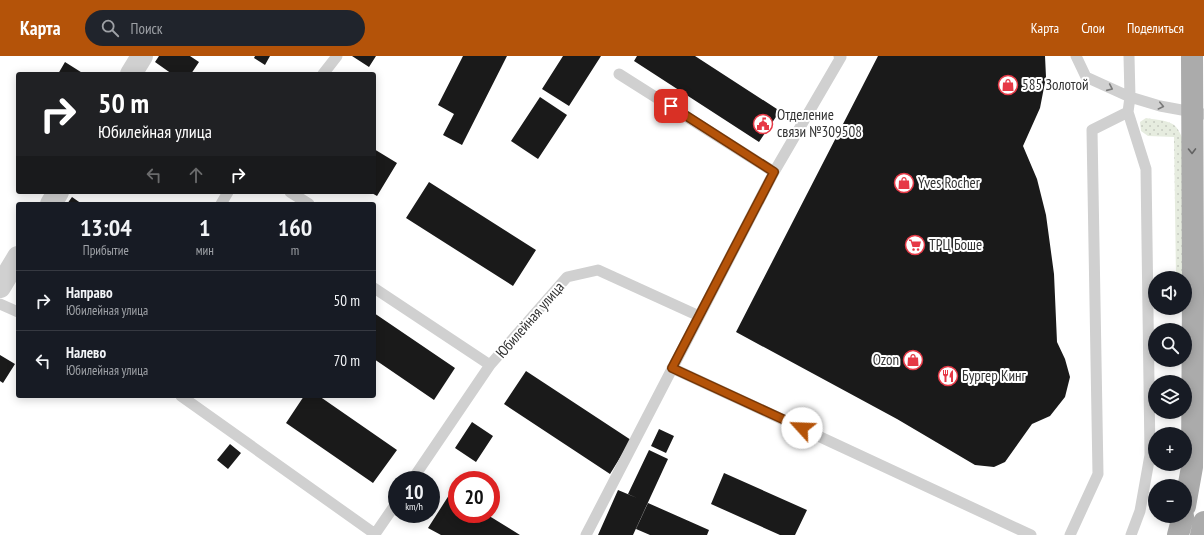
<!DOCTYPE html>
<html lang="ru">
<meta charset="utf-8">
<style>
body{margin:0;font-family:"PT Sans Narrow",sans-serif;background:#20242c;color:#f1f3f6;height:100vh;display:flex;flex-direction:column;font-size:15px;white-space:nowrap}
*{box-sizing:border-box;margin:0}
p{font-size:13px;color:#9ea1a6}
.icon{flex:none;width:22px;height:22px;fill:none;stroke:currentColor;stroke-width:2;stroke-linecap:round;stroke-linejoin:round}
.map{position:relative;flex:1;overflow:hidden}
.details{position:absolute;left:16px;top:146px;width:360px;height:196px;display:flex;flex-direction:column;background:#171b24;border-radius:4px;box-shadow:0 2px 10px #0003}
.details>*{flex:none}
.banner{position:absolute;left:16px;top:16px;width:360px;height:122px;border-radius:4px;box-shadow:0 2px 10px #0003;background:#202124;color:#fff;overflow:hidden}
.fabs{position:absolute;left:1148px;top:215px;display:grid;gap:8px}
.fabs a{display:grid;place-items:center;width:44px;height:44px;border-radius:50%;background:#171b24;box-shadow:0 2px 10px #0003;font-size:20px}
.speed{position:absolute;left:388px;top:415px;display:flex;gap:8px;font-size:20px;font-weight:700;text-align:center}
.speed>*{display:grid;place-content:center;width:52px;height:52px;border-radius:50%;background:#171b24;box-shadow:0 2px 10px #0003;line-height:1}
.speed small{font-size:10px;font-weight:400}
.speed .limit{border:6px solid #d22;background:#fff;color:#111}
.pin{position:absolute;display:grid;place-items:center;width:34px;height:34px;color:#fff;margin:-17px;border-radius:8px;box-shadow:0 2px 6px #0006}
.me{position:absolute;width:44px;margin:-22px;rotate:295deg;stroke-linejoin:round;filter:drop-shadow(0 0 3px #0008)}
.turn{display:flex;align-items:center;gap:14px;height:84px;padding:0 16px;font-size:18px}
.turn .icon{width:52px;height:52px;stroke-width:2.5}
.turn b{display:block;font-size:28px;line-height:34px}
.lanes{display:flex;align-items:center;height:38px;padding:0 16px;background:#0003;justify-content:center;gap:20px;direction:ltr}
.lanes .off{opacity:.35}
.eta{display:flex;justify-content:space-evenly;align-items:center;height:68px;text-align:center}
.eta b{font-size:24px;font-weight:700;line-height:28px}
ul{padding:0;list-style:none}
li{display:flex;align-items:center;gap:12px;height:60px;padding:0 16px;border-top:1px solid #363941}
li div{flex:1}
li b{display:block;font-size:15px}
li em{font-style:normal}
header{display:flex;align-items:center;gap:24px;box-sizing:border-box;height:56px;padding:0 20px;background:#b45309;color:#fff}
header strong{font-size:19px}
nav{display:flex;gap:22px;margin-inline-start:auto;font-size:14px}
.search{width:280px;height:36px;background:#20242c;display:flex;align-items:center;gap:10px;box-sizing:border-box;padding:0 14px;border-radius:22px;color:#9ea1a6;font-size:15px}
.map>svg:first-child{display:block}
.grass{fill:url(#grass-dots)}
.building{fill:#1a1a1a}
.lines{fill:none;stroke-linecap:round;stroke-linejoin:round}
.service{stroke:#d0d0d0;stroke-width:11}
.minor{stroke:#d0d0d0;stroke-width:22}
.primary{stroke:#ababab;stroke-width:22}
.oneway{stroke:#7a7a7a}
.oneway2{stroke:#636363}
.route-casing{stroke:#753606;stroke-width:10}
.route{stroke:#b45309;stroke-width:7}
.labels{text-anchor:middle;stroke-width:4;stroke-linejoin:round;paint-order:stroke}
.poi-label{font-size:15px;fill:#333;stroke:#fff;text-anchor:start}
.street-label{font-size:15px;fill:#333;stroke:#fff}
</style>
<header>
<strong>Карта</strong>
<div class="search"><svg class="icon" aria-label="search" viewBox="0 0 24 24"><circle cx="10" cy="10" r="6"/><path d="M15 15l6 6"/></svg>Поиск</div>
<nav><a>Карта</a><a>Слои</a><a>Поделиться</a></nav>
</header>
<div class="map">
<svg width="1204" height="479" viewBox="0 0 1204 479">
<defs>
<pattern id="grass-dots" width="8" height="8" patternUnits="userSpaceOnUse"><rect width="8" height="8" fill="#e6ecdf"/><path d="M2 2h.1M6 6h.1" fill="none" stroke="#c6cbc0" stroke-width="1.8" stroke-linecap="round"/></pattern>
</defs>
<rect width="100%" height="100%" fill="#fff"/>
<path class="grass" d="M 1146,62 C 1169,66 1177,63 1184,88 L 1184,222 L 1176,222 L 1174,81 L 1148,80 L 1141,75 L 1140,66 Z"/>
<path class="building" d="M 159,0 L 190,0 L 199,6 L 191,18 L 172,18 L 155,6 Z
M 255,0 L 270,0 L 265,9 L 254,2 Z
M 352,0 L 376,0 L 369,11 Z
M 463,0 L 507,0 L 462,89 L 443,79 L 454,58 L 438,49 Z
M 563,0 L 601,0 L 569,50 L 542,33 Z
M 637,0 L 695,0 L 780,55 L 759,86 L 634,5 Z
M 878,0 L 1045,0 L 1046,21 L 1040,52 L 1023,90 L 1037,123 L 1046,159 L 1054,218 L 1057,286 L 1065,303 L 1070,321 L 1065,341 L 1050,360 L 1032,368 L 1005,406 L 994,411 L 975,409 L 897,363 L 736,276 Z
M 65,6 L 84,18 L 58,18 Z
M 540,41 L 567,59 L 538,103 L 511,85 Z
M 374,93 L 397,107 L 377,140 L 370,136 L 374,136 Z
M 429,126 L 536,194 L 513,230 L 406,162 Z
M 72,141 L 82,148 L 67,148 Z
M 374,257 L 455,312 L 434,344 L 374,303 Z
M 0,299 L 15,308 L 3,327 L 0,325 Z
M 526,315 L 631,384 L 610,418 L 504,348 Z
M 304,340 L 319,340 L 397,394 L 373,427 L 286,367 Z
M 472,366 L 493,380 L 476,406 L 455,392 Z
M 659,373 L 674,380 L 666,397 L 651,390 Z
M 230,388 L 241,397 L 228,413 L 217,404 Z
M 649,394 L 668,403 L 633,479 L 598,479 L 618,434 L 637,442 L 628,438 Z
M 724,417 L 807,454 L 795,479 L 780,479 L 711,448 Z
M 451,436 L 457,440 L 457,458 L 486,458 L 520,479 L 441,479 L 428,472 Z
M 648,447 L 709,474 L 707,479 L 650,479 L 636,473 Z"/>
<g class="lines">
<path class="service" d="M 1076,0 L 1086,21 L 1130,41 L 1160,50 L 1204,58
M 1129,0 L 1130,41 L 1128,56 L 1146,113 L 1150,399 L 1140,455 L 1131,479
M 323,18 L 337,0
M 774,116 L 841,1 L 839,0
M 290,136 L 309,148
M 221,148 L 228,136
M 374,232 L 490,309
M 0,248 L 18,256
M 672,312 L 1031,479
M 181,340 L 375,478 L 397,446
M 412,424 L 490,309 L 567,221 L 598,214 L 699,260
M 586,479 L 774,116 L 619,18
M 1070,479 L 1098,418 L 1092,74 L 1128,56"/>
<path class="minor" d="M 131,18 L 142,0
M 51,148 L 58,136
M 0,231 L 18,201"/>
<path class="primary" d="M 1185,450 L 1192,411 L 1193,236 L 1192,0
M 1178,479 L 1183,460
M 1201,479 L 1204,466"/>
</g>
<defs><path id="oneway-chevron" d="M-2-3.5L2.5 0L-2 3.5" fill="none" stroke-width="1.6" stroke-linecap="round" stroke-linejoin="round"/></defs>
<g class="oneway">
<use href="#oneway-chevron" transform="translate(1110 32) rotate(24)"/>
<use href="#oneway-chevron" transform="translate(1161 50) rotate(13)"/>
</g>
<use class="oneway2" href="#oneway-chevron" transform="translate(1192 95) rotate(89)"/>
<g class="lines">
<g class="route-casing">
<path id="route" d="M 671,50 L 774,116 L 672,312 L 802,372"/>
</g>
<use href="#route" class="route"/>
</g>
<defs>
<g id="shop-ring" transform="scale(1)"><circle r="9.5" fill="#fff" stroke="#e63946" stroke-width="1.5"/><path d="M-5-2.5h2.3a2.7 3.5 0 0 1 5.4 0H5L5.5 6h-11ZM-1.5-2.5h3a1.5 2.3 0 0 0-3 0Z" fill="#e63946"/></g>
<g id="civic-ring" transform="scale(1)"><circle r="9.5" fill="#fff" stroke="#e63946" stroke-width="1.5"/><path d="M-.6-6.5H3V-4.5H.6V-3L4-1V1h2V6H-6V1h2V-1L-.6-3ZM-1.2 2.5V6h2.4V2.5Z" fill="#e63946"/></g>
<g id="supermarket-ring" transform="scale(1)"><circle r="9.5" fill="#fff" stroke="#e63946" stroke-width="1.5"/><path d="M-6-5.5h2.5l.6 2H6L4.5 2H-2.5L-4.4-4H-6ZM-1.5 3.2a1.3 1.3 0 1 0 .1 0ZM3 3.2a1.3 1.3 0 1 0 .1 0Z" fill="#e63946"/></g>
<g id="restaurant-ring" transform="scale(1)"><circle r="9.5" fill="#fff" stroke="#e63946" stroke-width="1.5"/><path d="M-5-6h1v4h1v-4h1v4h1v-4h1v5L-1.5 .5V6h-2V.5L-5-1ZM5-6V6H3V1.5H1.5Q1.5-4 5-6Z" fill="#e63946"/></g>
</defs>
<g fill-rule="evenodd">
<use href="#shop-ring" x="1008" y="29"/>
<use href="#civic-ring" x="763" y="68"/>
<use href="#shop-ring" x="904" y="127"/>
<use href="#supermarket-ring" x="915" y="189"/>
<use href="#shop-ring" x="913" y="304"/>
<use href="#restaurant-ring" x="948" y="320"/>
</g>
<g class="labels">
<g class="poi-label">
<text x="1022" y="34">585 Золотой</text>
<text x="777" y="64">Отделение<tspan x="777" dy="17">связи №309508</tspan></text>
<text x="918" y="132">Yves Rocher</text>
<text x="929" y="194">ТРЦ Боше</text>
<text x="899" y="309" text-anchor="end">Ozon</text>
<text x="962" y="325">Бургер Кинг</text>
</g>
<g class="street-label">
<text transform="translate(530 264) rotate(-49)" y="5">Юбилейная улица</text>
</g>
</g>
</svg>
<div class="fabs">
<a><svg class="icon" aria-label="sound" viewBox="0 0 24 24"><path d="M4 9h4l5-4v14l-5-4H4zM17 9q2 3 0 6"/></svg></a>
<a><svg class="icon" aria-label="search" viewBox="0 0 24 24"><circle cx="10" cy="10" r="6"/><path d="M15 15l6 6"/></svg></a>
<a><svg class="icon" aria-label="layers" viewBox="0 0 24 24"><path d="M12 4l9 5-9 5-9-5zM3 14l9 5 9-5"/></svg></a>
<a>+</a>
<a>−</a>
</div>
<div class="speed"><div>10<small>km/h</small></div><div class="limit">20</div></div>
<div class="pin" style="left:671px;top:50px;background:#d93025"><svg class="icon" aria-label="arrive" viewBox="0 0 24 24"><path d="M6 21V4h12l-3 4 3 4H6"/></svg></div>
<svg class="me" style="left:802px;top:372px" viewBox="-20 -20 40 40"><circle r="19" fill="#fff"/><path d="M0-13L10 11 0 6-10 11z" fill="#b45309"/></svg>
<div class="banner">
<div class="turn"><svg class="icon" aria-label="right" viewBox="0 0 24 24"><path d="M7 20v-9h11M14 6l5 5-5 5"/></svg><div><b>50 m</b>Юбилейная улица</div></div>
<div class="lanes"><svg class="icon off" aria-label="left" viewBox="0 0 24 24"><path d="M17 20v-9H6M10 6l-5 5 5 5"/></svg><svg class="icon off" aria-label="ahead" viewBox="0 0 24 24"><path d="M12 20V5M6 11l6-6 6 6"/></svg><svg class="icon" aria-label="right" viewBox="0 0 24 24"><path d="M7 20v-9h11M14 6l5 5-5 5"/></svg></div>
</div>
<section class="details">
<div class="eta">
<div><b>13:04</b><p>Прибытие</p></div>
<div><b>1</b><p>мин</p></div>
<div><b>160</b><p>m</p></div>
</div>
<ul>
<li><svg class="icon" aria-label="right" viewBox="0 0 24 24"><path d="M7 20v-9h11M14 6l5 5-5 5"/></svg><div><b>Направо</b><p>Юбилейная улица</p></div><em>50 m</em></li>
<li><svg class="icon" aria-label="left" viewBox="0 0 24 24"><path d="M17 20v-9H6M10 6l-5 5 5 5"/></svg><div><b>Налево</b><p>Юбилейная улица</p></div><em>70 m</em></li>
</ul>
</section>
</div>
